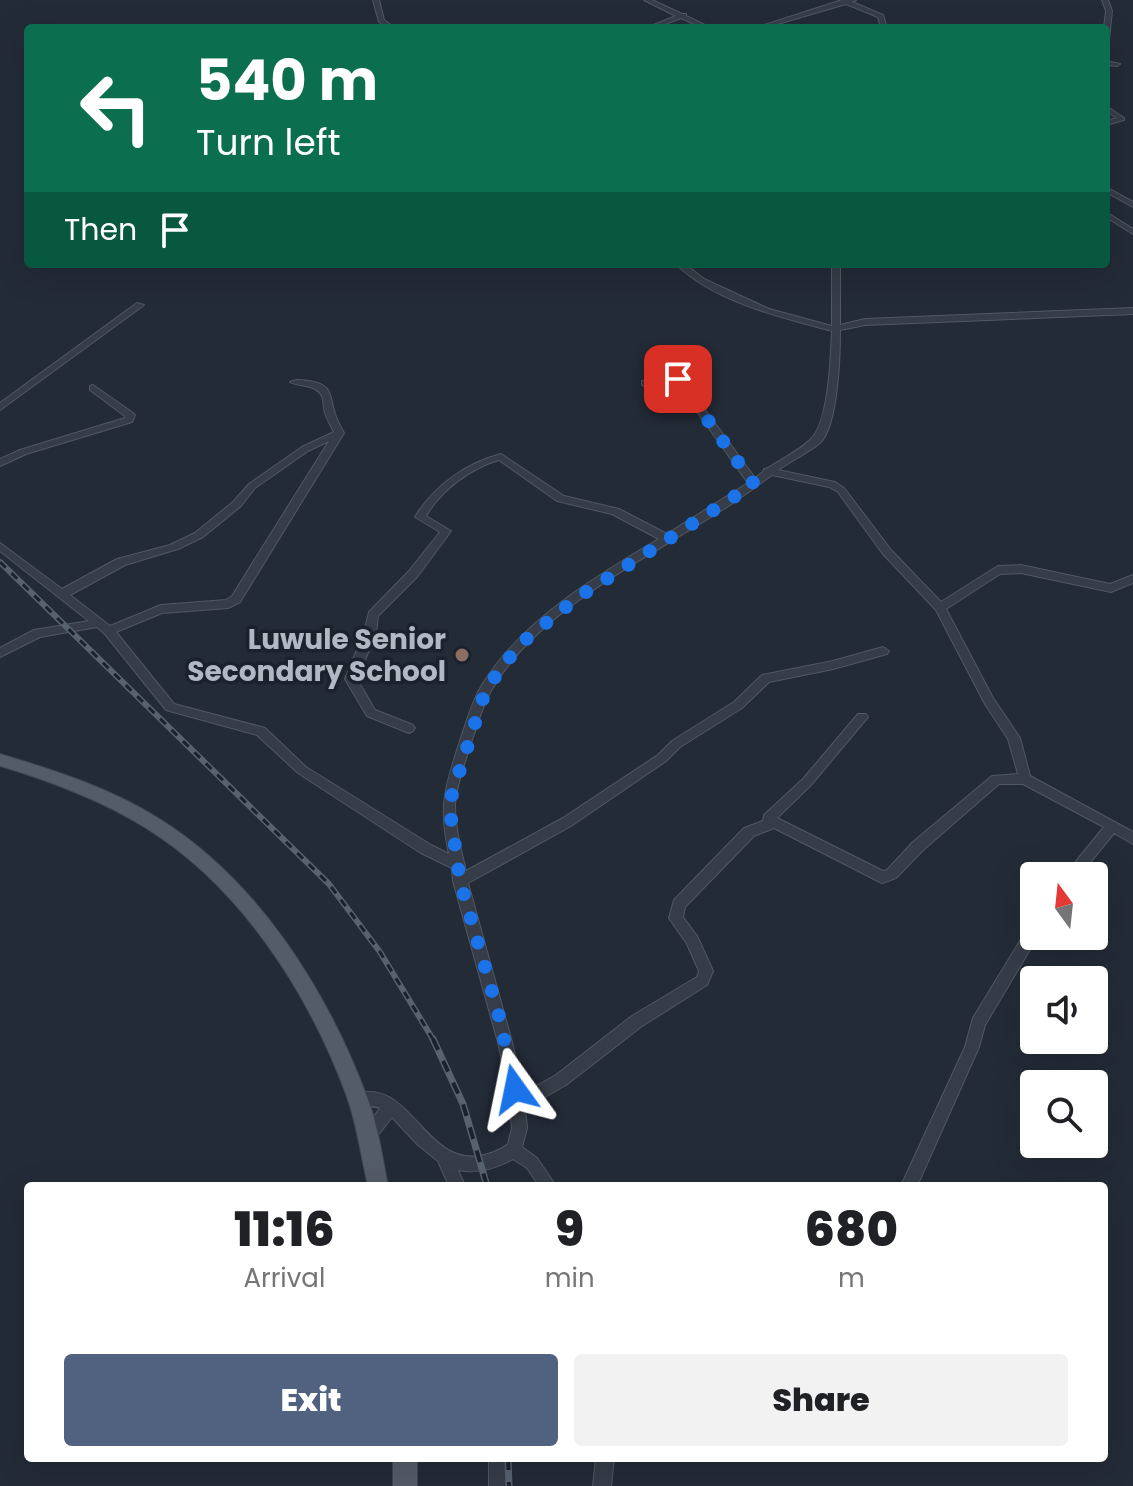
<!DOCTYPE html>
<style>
body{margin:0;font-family:Poppins,sans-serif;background:#f2f2f2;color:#202124;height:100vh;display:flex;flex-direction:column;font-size:30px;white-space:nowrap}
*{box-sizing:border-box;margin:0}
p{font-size:26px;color:#757577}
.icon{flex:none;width:44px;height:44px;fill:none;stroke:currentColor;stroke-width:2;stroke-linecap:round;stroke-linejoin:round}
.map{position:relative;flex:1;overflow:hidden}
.side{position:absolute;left:24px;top:1182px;width:1084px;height:280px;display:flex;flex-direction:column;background:#fff;border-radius:8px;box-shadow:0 8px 32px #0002}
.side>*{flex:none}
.banner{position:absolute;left:24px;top:24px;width:1086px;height:244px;border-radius:8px;box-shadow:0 8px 32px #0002;background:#0b6e4f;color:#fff;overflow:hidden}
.needle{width:52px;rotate:345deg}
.buttons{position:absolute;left:1020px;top:862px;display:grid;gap:16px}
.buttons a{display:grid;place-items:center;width:88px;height:88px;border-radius:8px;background:#fff;box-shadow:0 8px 32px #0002;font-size:40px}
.pin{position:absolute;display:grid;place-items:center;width:68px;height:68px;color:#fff;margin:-34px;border-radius:16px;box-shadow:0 4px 12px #0006}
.me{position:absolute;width:88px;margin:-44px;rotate:348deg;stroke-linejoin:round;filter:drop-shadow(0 0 6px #0008)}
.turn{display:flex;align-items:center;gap:28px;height:168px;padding:0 40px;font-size:36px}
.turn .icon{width:104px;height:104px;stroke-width:2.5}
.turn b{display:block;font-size:56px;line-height:68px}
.then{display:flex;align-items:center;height:76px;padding:0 40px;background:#0003;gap:16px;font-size:30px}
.eta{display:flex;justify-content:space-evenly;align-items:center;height:136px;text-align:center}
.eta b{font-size:48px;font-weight:800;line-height:56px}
.action{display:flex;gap:16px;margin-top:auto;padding:16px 40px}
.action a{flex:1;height:92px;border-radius:8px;background:#50627f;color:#fff;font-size:32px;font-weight:800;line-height:92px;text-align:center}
.action a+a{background:#f2f2f2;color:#202124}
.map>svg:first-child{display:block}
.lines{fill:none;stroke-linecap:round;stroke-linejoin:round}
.minor-casing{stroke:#515862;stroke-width:2}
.major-casing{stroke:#3f4651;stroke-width:2}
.minor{fill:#363d48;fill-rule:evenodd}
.major{fill:#545c68;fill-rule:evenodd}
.rail-far1-casing{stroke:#58616e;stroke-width:6}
.rail-casing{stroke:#58616e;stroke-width:7}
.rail-far1{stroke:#1b222c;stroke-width:3;stroke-dasharray:8;stroke-linecap:butt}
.rail{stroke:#1b222c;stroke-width:4;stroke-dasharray:12;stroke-linecap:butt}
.route{stroke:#1a73e8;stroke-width:14;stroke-dasharray:0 25.2}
.education-dot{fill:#8d6e63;stroke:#1b222c;stroke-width:3}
.labels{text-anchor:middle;stroke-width:7;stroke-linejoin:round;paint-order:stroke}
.poi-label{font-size:28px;font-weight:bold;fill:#b1b8c4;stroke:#1b222c;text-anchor:end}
</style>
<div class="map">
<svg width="1133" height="1486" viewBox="0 0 1133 1486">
<rect width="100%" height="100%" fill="#232b37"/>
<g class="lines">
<g class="minor-casing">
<path id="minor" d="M 373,0 L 379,0 L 384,20 L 395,28 L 388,28 L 379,22 Z
M 644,0 L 652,0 L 682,14 L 686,14 L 686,16 L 711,28 L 703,28 L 681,18 L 655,28 L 646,28 L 676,16 Z
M 842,0 L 856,0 L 852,2 L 883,15 L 887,28 L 881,28 L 878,17 L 846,4 L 764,28 L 755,28 Z
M 1102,0 L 1108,0 L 1112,11 L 1109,39 L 1106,41 L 1106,28 L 1104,28 L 1106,11 Z
M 1106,61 L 1120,64 L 1117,66 L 1106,65 Z
M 1106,106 L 1124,118 L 1124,120 L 1106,125 L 1106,121 L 1117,118 L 1106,111 Z
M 1106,187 L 1133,202 L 1133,207 L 1106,192 Z
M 1106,212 L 1133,229 L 1133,234 L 1106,217 Z
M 676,264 L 685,264 L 704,279 L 769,309 L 832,326 L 832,264 L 840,264 L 840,325 L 865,319 L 1133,308 L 1133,314 L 865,325 L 840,330 C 840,356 838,423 821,442 C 814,449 788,463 778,470 L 835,482 L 844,488 L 891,550 L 941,602 L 998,566 L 1021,565 L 1110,584 L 1133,575 L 1133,583 L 1111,592 L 1021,573 L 1000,574 L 946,609 L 993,698 L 1020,738 L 1030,776 L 1133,832 L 1133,844 L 1114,833 L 1079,876 L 1064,876 L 1104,827 L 1023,784 L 999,784 L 923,850 L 896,878 L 882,883 L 774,828 L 754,836 L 685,907 L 683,917 L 697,936 L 713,971 L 707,985 L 642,1026 L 566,1085 L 525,1108 L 527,1128 L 522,1147 L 537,1158 L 556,1186 L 539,1186 L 527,1168 L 513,1159 C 495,1169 478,1174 458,1170 L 465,1186 L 449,1186 L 438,1161 L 417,1144 L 392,1117 L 372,1143 L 367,1146 L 362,1143 L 359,1138 L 380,1108 C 371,1104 362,1109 353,1105 L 351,1100 L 353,1095 C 409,1074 424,1165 479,1156 C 490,1154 499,1151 508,1144 L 512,1128 L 508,1090 L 498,1042 L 453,881 L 452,868 L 421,853 L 298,773 L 257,735 L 166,710 L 105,634 L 97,627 L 40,637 L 0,657 L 0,648 L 34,630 L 89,621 L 0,551 L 0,543 L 62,589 L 117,559 L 170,545 L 195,533 L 233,502 L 249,484 L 302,447 L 334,432 C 331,426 327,419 325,413 C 322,403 326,395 315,389 C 308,385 297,386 290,382 C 296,379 301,380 309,381 C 334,385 329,396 335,414 C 337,421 341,427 344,433 L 240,602 L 228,608 L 162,613 L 116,632 L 174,704 L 265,728 L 306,767 L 431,845 L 449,854 C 439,809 444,790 458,747 C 465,727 471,703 482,685 C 522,620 595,577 659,539 L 612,514 L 557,501 L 499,460 C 471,468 441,490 426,516 L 451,531 L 417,577 L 378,616 L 376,633 L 357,679 L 375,710 L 413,725 L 415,728 L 413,731 L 409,733 L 367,716 L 345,679 L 364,633 L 369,612 L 409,571 L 440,532 L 415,517 C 434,486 466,463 501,454 L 564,496 L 619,509 L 667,534 L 748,483 L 676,382 L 645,386 L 642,385 L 642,381 L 681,377 L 755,478 L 763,472 L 764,469 L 768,468 C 782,459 798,451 810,440 C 829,424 831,355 832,331 C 780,317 715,302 676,264 ZM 329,441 L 232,596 L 226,600 L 161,605 L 110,626 L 70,595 L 125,565 L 178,549 L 203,537 L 241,506 L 255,488 L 308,451 ZM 772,475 L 829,487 L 838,492 L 883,554 L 936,610 L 985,704 L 1008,739 L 1018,774 L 992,776 L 913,842 L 887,870 L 883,871 L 777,818 L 811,785 L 868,717 L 866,714 L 858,714 L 803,779 L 764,815 L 763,821 L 744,828 L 674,900 L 669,918 L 687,944 L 699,971 L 697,977 L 632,1016 L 556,1075 L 524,1093 L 512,1042 L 468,883 L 571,826 L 666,761 L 680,747 L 742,708 L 769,682 L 833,669 L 887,654 L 889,651 L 883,647 L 833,661 L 762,675 L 734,702 L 672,741 L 658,755 L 563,818 L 466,871 C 461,850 455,828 455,805 C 456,784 466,760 472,740 C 478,723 483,704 492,689 C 539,609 646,559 722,510 C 739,499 755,487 772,475 Z
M 137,303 L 144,305 L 0,410 L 0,403 Z
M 93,385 L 133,413 L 135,415 L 132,422 L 26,454 L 0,466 L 0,459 L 20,450 L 125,418 L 125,416 L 90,390 L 90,386 Z
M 1034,924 L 1034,936 L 1038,936 L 985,1025 L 979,1047 L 917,1186 L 901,1186 L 965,1047 L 973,1018 L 1029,926 Z
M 489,1458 L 507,1458 L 507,1486 L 489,1486 Z
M 596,1458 L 614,1458 L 611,1486 L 593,1486 Z"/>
</g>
<g class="major-casing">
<path id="major" d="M 0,754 C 54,770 110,788 158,818 C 257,879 327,990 367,1097 C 378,1125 382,1156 388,1186 L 368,1186 C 361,1156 357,1125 347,1097 C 309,993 241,887 146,828 C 101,800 50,781 0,766 Z
M 393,1458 L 417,1458 L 417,1486 L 393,1486 Z"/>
</g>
<use href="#minor" class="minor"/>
<use href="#major" class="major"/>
<g class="rail-far1-casing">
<path id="rail-far1" d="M 0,562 L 329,884 L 380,952 L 434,1041"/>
</g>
<g class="rail-casing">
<path id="rail" d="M 433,1039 L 463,1104 L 487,1186
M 508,1458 L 509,1486"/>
</g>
<use href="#rail-far1" class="rail-far1"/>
<use href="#rail" class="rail"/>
</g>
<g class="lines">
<path class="route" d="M 515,1089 L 498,1012 L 460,881 L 449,804 L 486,689 L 519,645 L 577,598 L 754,484 L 678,379"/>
</g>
<circle class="education-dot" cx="462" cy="655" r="8"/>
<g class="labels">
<g class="poi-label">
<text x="446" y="649">Luwule Senior<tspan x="446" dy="32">Secondary School</tspan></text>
</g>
</g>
</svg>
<div class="buttons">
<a><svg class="needle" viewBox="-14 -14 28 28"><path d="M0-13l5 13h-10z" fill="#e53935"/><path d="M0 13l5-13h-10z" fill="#757577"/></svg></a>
<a><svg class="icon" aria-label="sound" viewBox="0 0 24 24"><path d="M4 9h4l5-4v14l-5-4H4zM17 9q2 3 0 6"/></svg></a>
<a><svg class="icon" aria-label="search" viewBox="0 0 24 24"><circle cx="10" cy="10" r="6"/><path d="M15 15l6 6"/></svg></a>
</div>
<div class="pin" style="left:678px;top:379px;background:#d93025"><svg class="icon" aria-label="arrive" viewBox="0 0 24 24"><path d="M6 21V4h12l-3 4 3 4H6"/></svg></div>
<svg class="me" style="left:515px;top:1089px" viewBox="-20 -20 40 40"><path d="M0-17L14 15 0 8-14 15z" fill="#1a73e8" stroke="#fff" stroke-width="4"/></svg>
<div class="banner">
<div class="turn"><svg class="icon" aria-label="left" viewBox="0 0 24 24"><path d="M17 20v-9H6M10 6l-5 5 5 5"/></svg><div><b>540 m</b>Turn left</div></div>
<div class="then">Then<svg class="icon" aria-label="arrive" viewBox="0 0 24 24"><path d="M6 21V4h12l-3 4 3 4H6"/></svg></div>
</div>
<section class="side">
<div class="eta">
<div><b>11:16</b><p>Arrival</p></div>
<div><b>9</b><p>min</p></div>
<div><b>680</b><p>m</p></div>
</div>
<div class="action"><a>Exit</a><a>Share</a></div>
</section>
</div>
